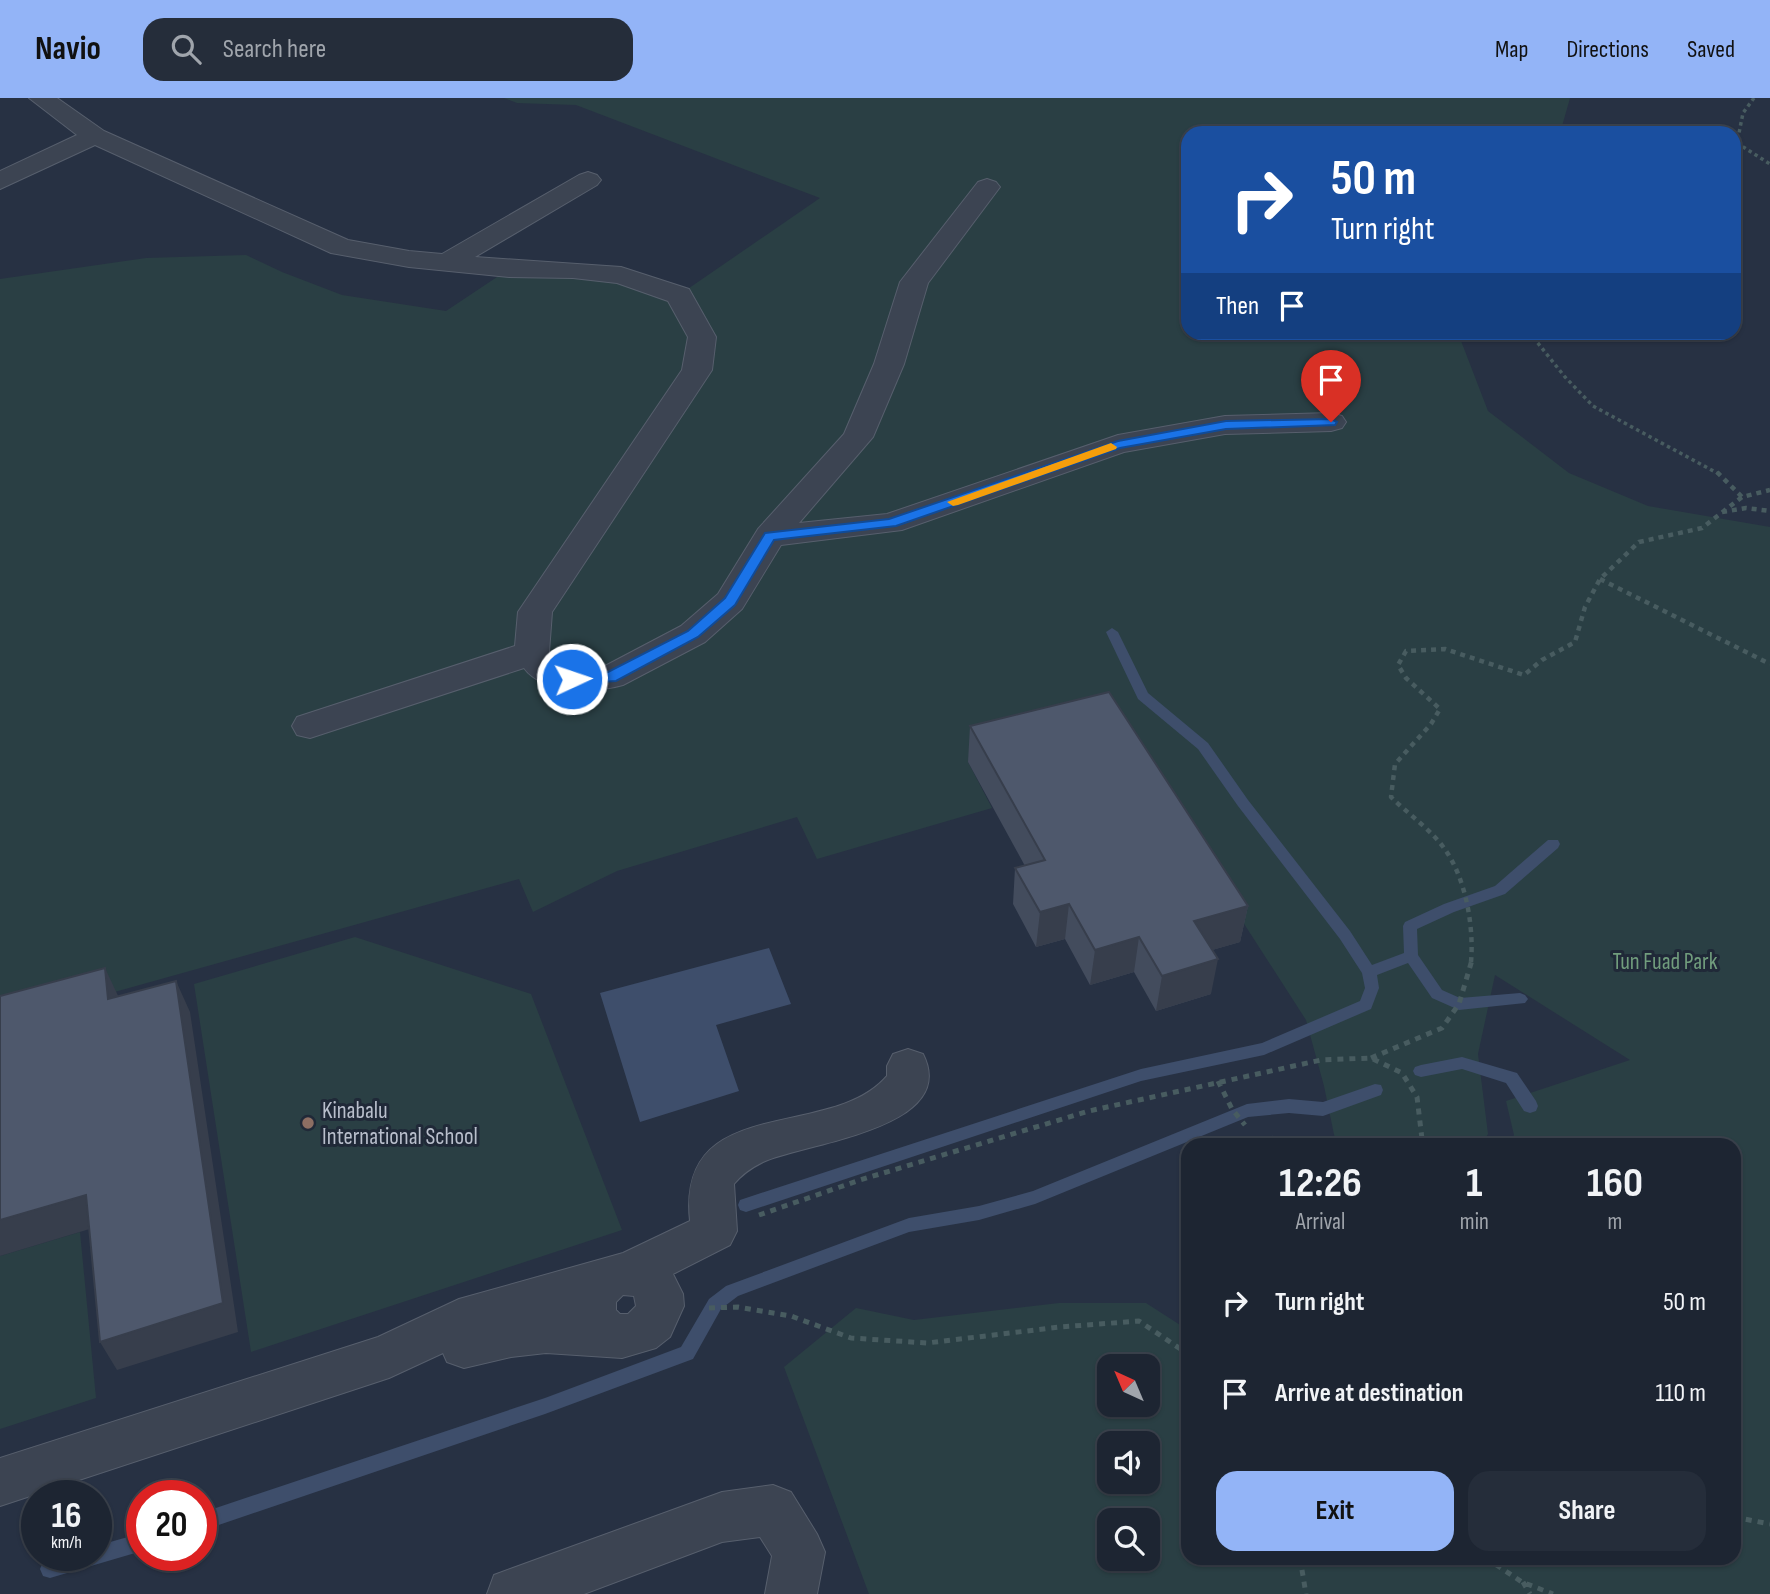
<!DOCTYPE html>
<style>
body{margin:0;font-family:"Sofia Sans Condensed",sans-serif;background:#252d3a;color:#f1f3f6;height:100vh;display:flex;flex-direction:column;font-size:26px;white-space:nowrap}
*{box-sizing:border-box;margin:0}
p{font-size:23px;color:#a0a5ac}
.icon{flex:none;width:38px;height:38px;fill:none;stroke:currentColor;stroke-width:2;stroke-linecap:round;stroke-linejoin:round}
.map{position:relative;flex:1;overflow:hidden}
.side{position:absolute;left:1181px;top:1040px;width:560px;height:427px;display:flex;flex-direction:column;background:#1d2532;border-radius:21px;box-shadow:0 2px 5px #0004,0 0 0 2px #3b424d}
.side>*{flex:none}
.guide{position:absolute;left:1181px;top:28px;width:560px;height:214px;border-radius:21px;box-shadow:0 2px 5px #0004,0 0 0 2px #3b424d;background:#1a4fa0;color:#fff;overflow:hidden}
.needle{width:46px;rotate:316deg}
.buttons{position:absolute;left:1097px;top:1256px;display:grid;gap:14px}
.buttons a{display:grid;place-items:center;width:63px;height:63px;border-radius:14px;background:#1d2532;box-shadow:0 2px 5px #0004,0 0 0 2px #3b424d;font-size:35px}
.speed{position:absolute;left:21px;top:1382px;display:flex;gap:14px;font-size:35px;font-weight:700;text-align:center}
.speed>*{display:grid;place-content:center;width:91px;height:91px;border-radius:50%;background:#1d2532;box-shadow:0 2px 5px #0004,0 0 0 2px #3b424d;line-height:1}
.speed small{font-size:18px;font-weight:400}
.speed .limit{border:10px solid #d22;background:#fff;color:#111}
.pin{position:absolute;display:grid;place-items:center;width:60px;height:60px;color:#fff;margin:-72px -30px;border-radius:50% 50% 50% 0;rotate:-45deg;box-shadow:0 0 7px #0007}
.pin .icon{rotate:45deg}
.me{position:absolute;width:77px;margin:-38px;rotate:87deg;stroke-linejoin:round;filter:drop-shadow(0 0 5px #0008)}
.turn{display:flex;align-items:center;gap:24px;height:147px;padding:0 35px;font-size:32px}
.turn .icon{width:91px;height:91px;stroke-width:2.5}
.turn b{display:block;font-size:49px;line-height:60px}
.then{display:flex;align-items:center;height:66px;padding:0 35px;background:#0003;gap:14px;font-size:26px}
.eta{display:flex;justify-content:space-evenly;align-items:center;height:119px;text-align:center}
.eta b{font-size:42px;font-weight:700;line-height:49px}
.button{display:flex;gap:14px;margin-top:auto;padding:14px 35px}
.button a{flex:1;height:80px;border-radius:21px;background:#93b4f7;color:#111;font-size:28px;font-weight:700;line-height:80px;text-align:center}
.button a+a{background:#252d3a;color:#f1f3f6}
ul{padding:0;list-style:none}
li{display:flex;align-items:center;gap:21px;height:91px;padding:0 35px}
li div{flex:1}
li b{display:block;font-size:26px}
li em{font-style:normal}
header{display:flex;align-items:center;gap:42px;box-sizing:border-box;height:98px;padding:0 35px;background:#93b4f7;color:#111}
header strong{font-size:33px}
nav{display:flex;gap:38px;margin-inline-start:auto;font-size:24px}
.search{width:490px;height:63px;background:#252d3a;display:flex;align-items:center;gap:18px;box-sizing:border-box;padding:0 24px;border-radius:21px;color:#a0a5ac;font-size:26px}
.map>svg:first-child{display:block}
.green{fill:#2a3f44;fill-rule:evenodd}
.water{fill:#3e4e6b}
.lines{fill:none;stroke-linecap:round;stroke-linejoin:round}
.stream{fill:#3e4e6b;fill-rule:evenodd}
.minor-casing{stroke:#575f6d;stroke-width:2}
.path-far2{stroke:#485c60;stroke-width:3.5;stroke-dasharray:3.5 3.5;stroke-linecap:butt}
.path-far1{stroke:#485c60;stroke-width:4.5;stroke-dasharray:5 5;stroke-linecap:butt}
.path{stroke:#485c60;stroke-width:5;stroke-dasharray:6 6;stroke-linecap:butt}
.minor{fill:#3c4452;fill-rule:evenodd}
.wall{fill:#434c5d}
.shaded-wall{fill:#373e4c}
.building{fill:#4e586c;stroke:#373e4c;stroke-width:2}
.route{fill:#1a73e8;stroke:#114b97;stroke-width:2}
.slow{fill:#f59e0b}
.education-dot{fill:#8d6e63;stroke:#202938;stroke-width:2.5}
.labels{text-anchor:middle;stroke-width:6;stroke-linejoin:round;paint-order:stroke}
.park-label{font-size:23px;fill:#719d7d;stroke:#202938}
.poi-label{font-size:23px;fill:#b9bfcc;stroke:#202938;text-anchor:start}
</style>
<header>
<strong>Navio</strong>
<div class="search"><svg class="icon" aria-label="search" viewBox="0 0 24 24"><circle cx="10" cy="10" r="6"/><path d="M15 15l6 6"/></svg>Search here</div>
<nav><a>Map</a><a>Directions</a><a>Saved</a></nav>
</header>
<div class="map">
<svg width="1770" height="1496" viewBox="0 0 1770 1496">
<rect width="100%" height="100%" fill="#273143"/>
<path class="green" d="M 504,0 L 1570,0 L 1560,35 L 1188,35 L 1188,234 L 1458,235 L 1488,313 L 1569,375 L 1648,408 L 1770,429 L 1770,1496 L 869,1496 L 784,1269 L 856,1210 L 914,1222 L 1059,1205 L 1146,1205 L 1188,1232 L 1188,1460 L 1734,1460 L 1734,1046 L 1509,1046 L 1514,1037 L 1506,1003 L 1630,962 L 1495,877 L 1478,956 L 1488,1036 L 1482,1046 L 1336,1046 L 1324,988 L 1306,922 L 1127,644 L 968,664 L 992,710 L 817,761 L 797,719 L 617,773 L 533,814 L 519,781 L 0,926 L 0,181 L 146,160 L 246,157 L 282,174 L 342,197 L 446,213 L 509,171 L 573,172 L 679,197 L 820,100 L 576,7 L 517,5 ZM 1110,1269 L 1148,1269 L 1148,1307 L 1110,1307 ZM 1110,1346 L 1148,1346 L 1148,1384 L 1110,1384 ZM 1110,1423 L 1148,1423 L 1148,1461 L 1110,1461 Z
M 355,839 L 531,896 L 622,1132 L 251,1254 L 194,886 Z
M 80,1134 L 96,1300 L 0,1331 L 0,1158 Z"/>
<path class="water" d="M 769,850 L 791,906 L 716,927 L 739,993 L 640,1024 L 600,895 Z"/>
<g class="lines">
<path class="stream" d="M 1112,530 L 1118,534 L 1148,595 L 1208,645 L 1248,702 L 1350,833 L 1372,867 L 1404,855 L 1403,828 L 1405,824 L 1444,806 L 1495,788 L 1548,742 L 1558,742 L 1560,746 L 1558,750 L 1505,796 L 1454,814 L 1417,831 L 1418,857 L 1442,892 L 1460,900 L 1520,895 L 1525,897 L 1528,901 L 1525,905 L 1459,912 L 1432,900 L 1408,865 L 1377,877 L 1379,890 L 1371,911 L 1264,957 L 1141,983 L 746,1114 L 740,1112 L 738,1107 L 740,1102 L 746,1100 L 1141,971 L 1262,945 L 1360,903 L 1365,890 L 1362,875 L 1340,841 L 1238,708 L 1198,651 L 1138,601 L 1106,534 Z
M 1462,959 L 1517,975 L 1536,1003 L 1538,1008 L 1536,1013 L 1530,1015 L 1524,1013 L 1506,985 L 1462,971 L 1421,979 L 1415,977 L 1413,973 L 1415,969 L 1421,967 Z
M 1375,986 L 1381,987 L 1383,992 L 1381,997 L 1323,1018 L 1289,1015 L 1248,1019 L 1035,1106 L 979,1122 L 909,1134 L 738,1198 L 721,1211 L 693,1261 L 545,1316 L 201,1433 L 201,1415 L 545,1300 L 681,1249 L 709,1201 L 726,1188 L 909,1120 L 979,1108 L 1033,1093 L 1247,1006 L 1289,1001 L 1323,1004 Z
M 142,1435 L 142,1453 L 50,1480 L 43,1478 L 40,1471 L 43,1464 L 63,1458 L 96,1458 L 96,1448 Z"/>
<g class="minor-casing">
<path id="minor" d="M 29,0 L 57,0 L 104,33 L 348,142 L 409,153 L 442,156 L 579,77 L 588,74 L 597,77 L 601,82 L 597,87 L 475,159 L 621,169 L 689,191 L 716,239 L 712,272 L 552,514 L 549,554 L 554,561 L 575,569 L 605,568 L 681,528 L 718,496 L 758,431 L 844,336 L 874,266 L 900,184 L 978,84 L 987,81 L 996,84 L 1000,89 L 928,185 L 904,266 L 873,339 L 799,425 L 887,416 L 1118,337 L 1225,318 L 1331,315 L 1342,318 L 1346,324 L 1342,330 L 1331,333 L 1225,336 L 1124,354 L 902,432 L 781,447 L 742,511 L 705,544 L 623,587 C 595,595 543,596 524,570 L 310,640 L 297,637 L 292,628 L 297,619 L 515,548 L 518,514 L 682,272 L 688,239 L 668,203 L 617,185 L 573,180 L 509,179 L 409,169 L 331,155 L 95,47 L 0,91 L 0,73 L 77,37 Z
M 908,951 L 923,956 C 961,1031 804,1045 763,1064 C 751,1070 742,1076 734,1086 L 737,1133 L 730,1147 L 673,1176 L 683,1196 L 684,1208 L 670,1239 L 656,1250 L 622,1260 L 546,1255 L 511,1259 L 464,1270 L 447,1264 L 443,1255 L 389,1280 L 0,1408 L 0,1360 L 378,1239 L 459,1201 L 623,1155 L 690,1123 C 676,993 831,1044 887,978 L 887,968 L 893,956 ZM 623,1197 L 634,1198 L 636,1208 L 628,1216 L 620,1216 L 616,1212 L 616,1204 Z
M 773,1387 L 791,1394 L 817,1436 L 825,1454 L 817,1496 L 765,1496 L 772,1458 L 760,1439 L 722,1444 L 584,1496 L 487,1496 L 494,1477 L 513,1470 L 722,1394 Z"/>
</g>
<path class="path-far2" d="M 1754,0 L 1743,15 L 1737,45 L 1770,66
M 1529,234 L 1565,279 L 1593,308 L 1719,376"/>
<path class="path-far1" d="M 1717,374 L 1742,399
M 1722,414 L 1746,410 L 1770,413
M 1600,481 L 1770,566
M 1471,864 C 1474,829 1466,782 1446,753 C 1433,733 1408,716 1391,699 L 1395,666 L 1431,626 L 1440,611 L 1406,580 L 1398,567 L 1406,553 L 1445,551 L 1524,577 L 1542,562 L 1575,544 L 1585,509 L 1600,481 L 1639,444 L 1702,430 L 1742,399 L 1770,392"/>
<path class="path" d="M 1371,960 L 1442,930 L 1459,906 L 1472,862
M 1218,983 L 1232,1011 L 1245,1027
M 1271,1040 L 1283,1046
M 759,1117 L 860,1082 L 1089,1013 L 1321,962 L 1371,960 L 1402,975 L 1417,999 L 1422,1041 L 1420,1046
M 709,1210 L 738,1209 L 791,1218 L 851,1240 L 927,1245 L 1060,1229 L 1139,1223 L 1188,1256
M 1734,1419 L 1770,1426
M 1300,1460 L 1306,1496
M 1486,1460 L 1522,1484 L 1553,1496
M 1523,1484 L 1530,1496"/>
<use href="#minor" class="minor"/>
</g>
<path class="wall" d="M 970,628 L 1248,808 L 1240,844 L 1212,852 L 1211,896 L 1156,913 L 1134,874 L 1090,887 L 1065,841 L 1036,849 L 1013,806 L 1015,770 L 1025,768 L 968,664 Z"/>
<path class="shaded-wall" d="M 1069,806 L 1065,841 L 1036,849 L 1040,814 Z
M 1248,808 L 1240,844 L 1188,859 L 1194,823 Z
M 1139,839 L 1134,874 L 1090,887 L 1095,852 Z
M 1218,861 L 1211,896 L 1156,913 L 1162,878 Z
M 105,870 L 120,902 L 108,901 Z
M 176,883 L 190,914 L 238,1234 L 117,1272 L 100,1244 Z
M 86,1097 L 103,1127 L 0,1158 L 0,1122 Z"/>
<path class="building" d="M 1109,594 L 1248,808 L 1194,823 L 1218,861 L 1162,878 L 1139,839 L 1095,852 L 1069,806 L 1040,814 L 1015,770 L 1045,762 L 970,628 Z
M 105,870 L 108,901 L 176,883 L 223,1205 L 100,1244 L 86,1097 L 0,1122 L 0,898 Z"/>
<path class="route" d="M 1331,321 L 1337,324 L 1335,327 L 1226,331 L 1120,350 L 896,428 L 774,442 L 735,507 L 698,539 L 616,583 L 572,586 L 564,581 L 572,576 L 608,574 L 688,533 L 725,500 L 765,435 L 889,421 L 1118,343 L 1226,323 Z"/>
<path class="slow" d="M 1111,345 L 1117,349 L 1116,351 L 958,407 L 953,408 L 947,404 Z"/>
<circle class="education-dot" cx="308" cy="1025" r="7"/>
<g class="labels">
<g class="park-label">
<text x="1665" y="871">Tun Fuad Park</text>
</g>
<g class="poi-label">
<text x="322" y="1020">Kinabalu<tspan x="322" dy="26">International School</tspan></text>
</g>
</g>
</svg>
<div class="buttons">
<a><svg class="needle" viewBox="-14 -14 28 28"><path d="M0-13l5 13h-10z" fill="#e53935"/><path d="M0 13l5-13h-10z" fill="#a0a5ac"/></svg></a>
<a><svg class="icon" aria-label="sound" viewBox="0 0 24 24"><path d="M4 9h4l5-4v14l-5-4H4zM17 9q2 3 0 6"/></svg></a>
<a><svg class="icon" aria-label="search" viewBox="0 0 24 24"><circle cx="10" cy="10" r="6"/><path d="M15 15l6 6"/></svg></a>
</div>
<div class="speed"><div>16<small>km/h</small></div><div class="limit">20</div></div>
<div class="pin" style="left:1331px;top:324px;background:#d93025"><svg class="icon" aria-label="arrive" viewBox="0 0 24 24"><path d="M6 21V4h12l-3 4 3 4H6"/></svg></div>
<svg class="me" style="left:572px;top:581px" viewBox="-20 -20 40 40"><circle r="17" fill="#1a73e8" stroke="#fff" stroke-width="3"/><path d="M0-11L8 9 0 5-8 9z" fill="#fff"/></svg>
<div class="guide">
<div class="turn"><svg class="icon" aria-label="right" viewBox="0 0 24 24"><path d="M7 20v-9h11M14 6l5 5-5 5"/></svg><div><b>50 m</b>Turn right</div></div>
<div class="then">Then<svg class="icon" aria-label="arrive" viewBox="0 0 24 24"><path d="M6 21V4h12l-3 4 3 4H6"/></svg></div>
</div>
<section class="side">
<div class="eta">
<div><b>12:26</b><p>Arrival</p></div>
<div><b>1</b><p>min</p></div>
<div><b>160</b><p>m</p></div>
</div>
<ul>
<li><svg class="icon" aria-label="right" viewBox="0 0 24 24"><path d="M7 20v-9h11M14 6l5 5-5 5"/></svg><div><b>Turn right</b></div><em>50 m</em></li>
<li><svg class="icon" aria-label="arrive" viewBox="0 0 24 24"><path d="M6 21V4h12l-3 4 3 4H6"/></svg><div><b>Arrive at destination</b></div><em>110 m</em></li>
</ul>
<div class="button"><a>Exit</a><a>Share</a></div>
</section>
</div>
